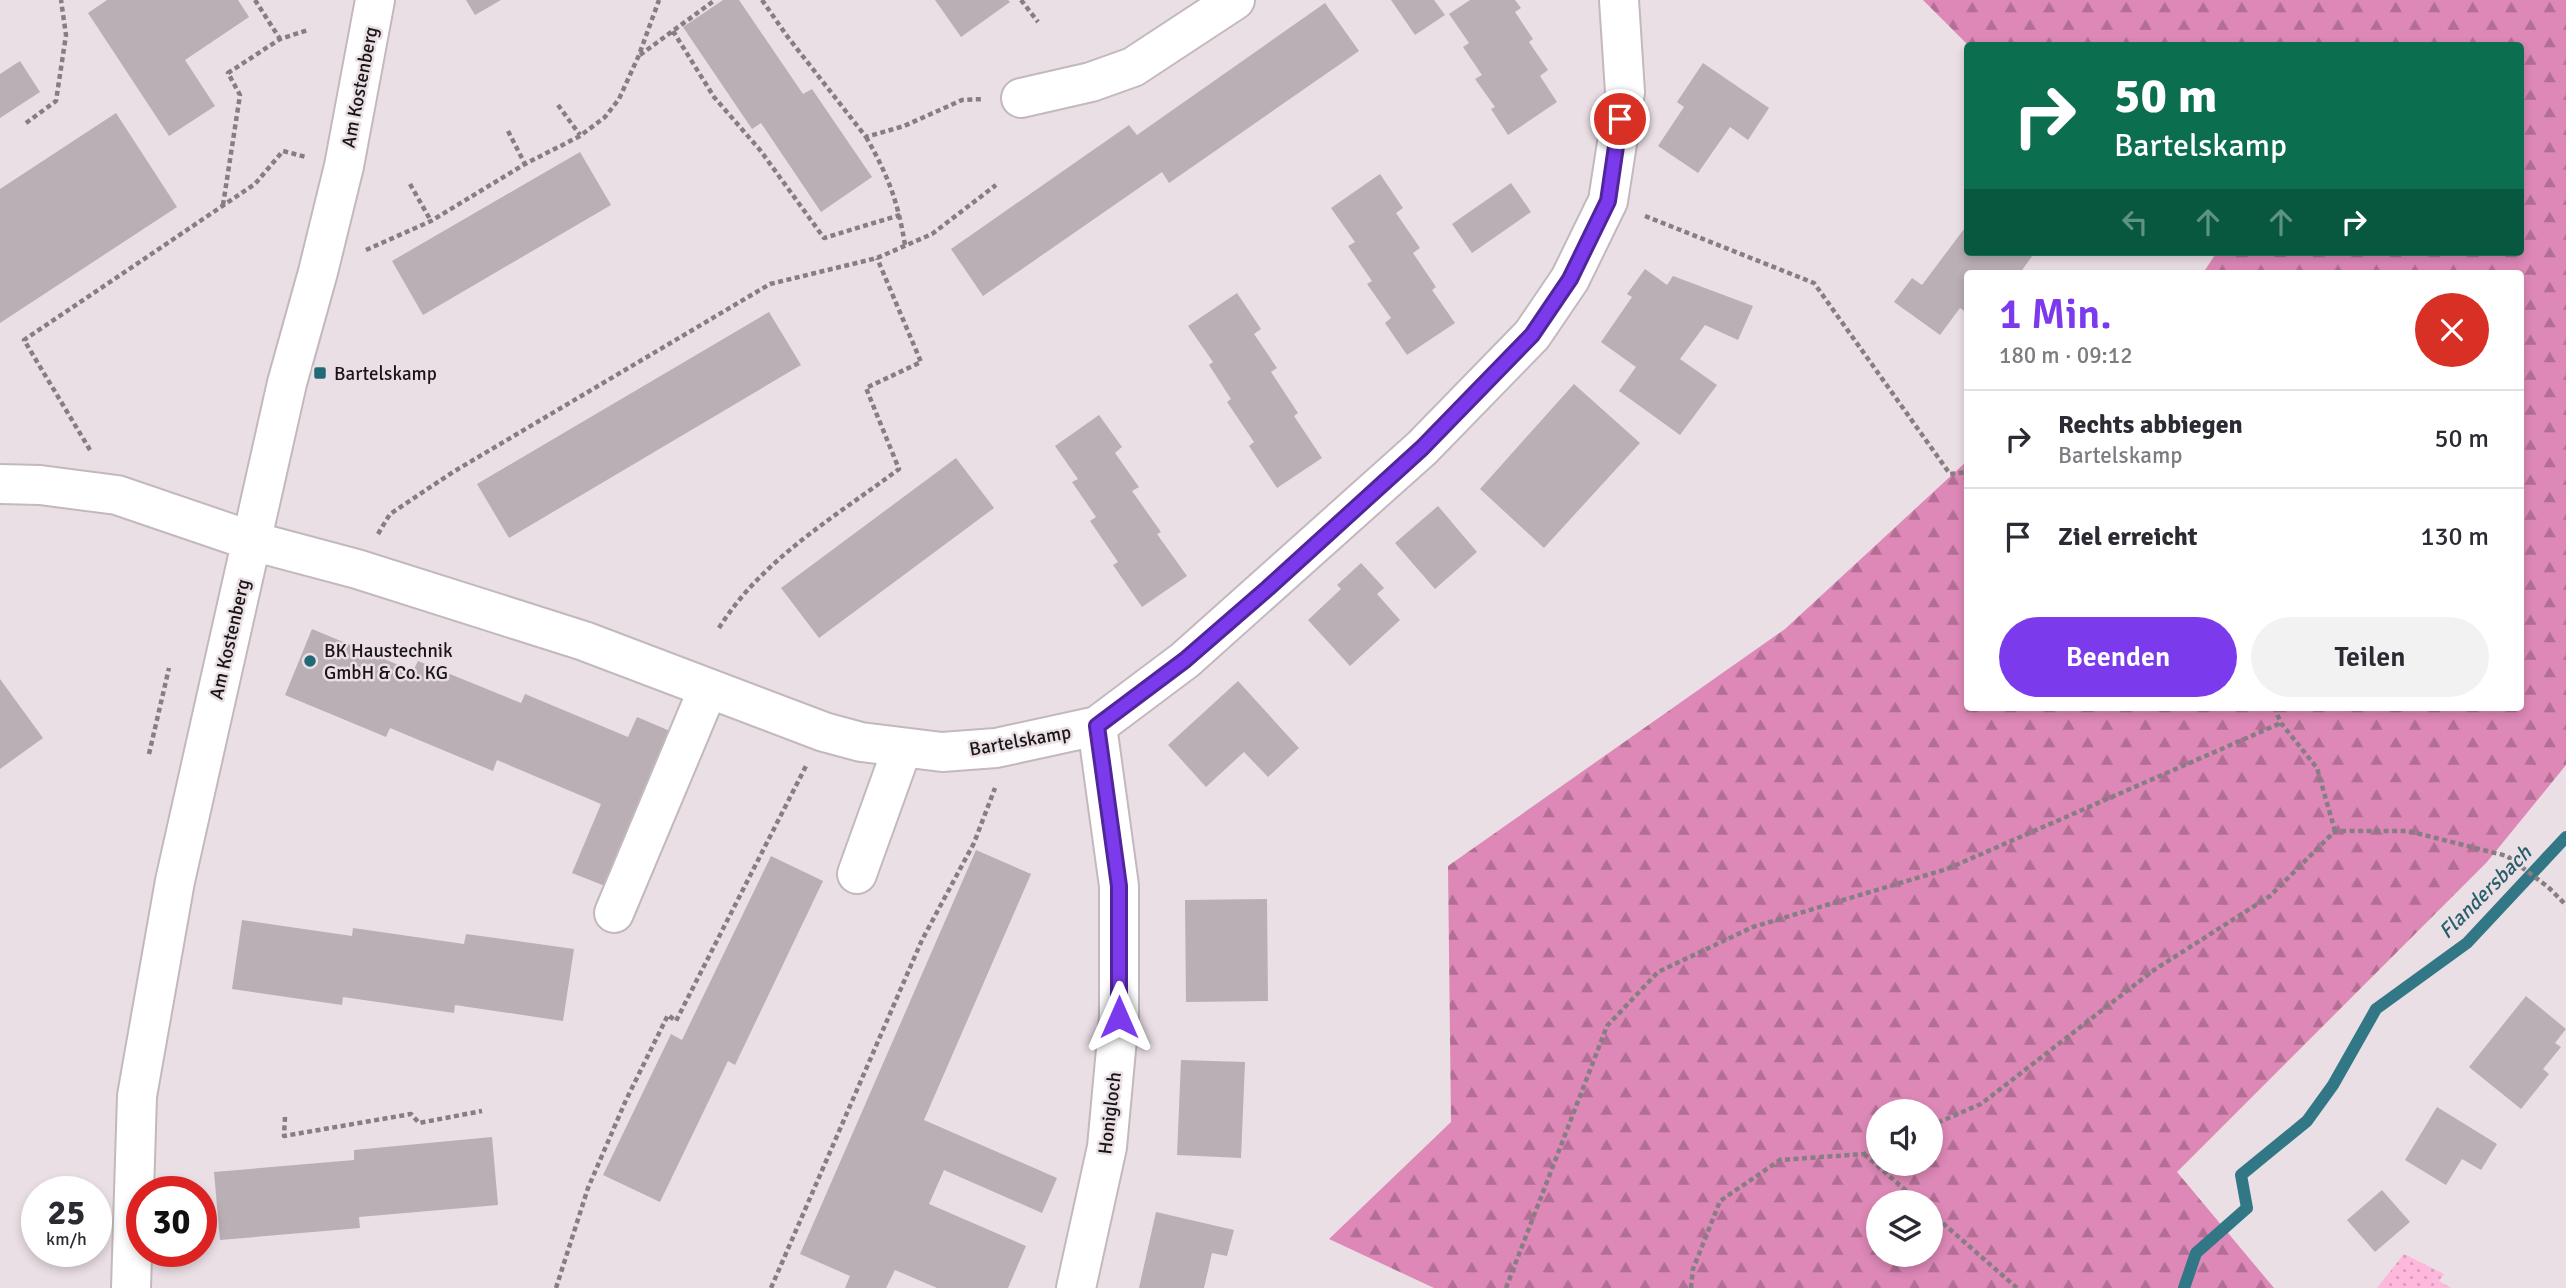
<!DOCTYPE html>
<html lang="de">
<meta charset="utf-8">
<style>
body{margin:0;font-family:Signika,sans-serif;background:#f2f2f3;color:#2b2b33;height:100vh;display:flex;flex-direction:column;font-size:26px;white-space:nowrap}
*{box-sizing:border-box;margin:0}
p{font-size:23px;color:#7c7c81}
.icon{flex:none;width:38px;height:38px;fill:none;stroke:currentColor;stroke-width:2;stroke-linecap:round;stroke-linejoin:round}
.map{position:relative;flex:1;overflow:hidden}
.panel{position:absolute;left:1964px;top:270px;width:560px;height:441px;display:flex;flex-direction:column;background:#fff;border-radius:7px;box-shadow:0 4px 10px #0003}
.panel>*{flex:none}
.guide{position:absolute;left:1964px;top:42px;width:560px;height:214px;border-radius:7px;box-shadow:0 4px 10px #0003;background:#0b6e4f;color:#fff;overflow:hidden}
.controls{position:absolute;left:1866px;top:1099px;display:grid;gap:14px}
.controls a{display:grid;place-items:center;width:77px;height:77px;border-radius:50%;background:#fff;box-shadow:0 4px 10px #0003;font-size:35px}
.speed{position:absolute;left:21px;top:1176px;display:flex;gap:14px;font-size:35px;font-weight:700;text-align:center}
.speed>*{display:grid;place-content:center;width:91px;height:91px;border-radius:50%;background:#fff;box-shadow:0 4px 10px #0003;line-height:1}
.speed small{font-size:18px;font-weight:400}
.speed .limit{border:10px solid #d22;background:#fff;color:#111}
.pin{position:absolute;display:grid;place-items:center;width:60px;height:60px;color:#fff;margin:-30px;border:4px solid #fff;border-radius:50%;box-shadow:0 2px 7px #0007}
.me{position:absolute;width:77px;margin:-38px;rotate:0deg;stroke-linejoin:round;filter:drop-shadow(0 0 5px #0008)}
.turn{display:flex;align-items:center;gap:24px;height:147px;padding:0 35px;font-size:32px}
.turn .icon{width:91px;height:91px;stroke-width:2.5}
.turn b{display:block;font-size:49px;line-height:60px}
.lanes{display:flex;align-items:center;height:66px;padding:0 35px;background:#0003;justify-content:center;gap:35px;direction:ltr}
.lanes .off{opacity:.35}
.round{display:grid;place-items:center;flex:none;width:74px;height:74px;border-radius:37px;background:#f2f2f3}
.head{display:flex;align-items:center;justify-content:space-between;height:119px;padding:0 35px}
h1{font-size:42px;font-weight:600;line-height:52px;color:#7c3aed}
.primary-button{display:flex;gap:14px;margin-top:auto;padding:14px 35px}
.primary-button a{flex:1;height:80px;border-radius:42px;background:#7c3aed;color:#fff;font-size:28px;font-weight:600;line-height:80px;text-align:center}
.primary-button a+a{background:#f2f2f3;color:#2b2b33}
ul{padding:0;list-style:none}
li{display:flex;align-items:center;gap:21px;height:98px;padding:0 35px;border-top:2px solid #e1e1e2}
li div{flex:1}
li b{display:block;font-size:26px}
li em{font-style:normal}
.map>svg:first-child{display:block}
.grass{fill:url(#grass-dots)}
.forest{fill:url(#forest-firs);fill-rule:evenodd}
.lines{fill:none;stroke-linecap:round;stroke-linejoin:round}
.stream{stroke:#327786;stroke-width:12}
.building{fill:#b9afb4}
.minor-casing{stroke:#c2b8bd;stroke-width:42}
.path{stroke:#867e82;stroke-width:4.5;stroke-dasharray:5 3.5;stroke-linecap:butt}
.minor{stroke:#fff;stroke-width:38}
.route-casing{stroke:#51269a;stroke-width:18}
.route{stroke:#7c3aed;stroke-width:12}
.poi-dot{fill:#226977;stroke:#eadfe5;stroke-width:2.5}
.labels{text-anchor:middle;stroke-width:5;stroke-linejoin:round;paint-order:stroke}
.street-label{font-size:19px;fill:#191517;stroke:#eadfe5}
.poi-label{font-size:19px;fill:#191517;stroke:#eadfe5;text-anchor:start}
.water-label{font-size:21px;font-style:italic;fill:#285e6a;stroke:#eadfe5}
</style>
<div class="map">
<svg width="2566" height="1288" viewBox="0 0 2566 1288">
<defs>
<pattern id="grass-dots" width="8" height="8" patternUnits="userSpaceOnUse" patternTransform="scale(1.75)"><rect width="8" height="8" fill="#fdb8dc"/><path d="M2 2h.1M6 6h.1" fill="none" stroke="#d89dbc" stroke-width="1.8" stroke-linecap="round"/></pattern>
<pattern id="forest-firs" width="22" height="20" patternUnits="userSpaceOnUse" patternTransform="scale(1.75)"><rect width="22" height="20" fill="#dd88b7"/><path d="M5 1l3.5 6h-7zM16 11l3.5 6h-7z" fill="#b26e94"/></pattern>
</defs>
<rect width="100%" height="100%" fill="#eadfe5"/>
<path class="grass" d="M 2404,1254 L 2444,1274 L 2439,1281 L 2451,1288 L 2377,1288 Z"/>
<path class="forest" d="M 1923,0 L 2566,0 L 2566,765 L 2487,862 L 2177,1172 L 2274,1288 L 1434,1288 L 1329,1239 L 1451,1122 L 1448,866 L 1785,629 L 1967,461 L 1967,707 L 2520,707 L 2520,273 L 2203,273 L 2217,252 L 2520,252 L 2520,46 L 1968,45 ZM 1878,1111 L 1930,1111 L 1930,1164 L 1878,1164 ZM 1878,1202 L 1930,1202 L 1930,1255 L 1878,1255 Z"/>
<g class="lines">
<path class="stream" d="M 2184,1288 L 2196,1253 L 2247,1208 L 2241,1175 L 2307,1121 L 2333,1085 L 2376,1009 L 2467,943 L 2566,837"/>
</g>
<path class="building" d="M 107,0 L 238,0 L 249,17 L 185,60 L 215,106 L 169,136 L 88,13 Z
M 466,0 L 501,0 L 475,15 Z
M 723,0 L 739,0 L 803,94 L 812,89 L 872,177 L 821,212 L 761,123 L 752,129 L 683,27 Z
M 935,0 L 1008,0 L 1010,2 L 961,37 Z
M 1391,0 L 1434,0 L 1445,15 L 1415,35 Z
M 1470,0 L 1515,0 L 1521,8 L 1515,12 L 1533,39 L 1529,42 L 1548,70 L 1540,76 L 1557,102 L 1508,135 L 1491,109 L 1495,107 L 1475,79 L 1482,75 L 1463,47 L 1469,43 L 1449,14 Z
M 1325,3 L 1359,51 L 1169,183 L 1162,172 L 983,296 L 951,249 L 1129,125 L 1137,135 Z
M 20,61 L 40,92 L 0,118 L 0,74 Z
M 1703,63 L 1769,108 L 1748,140 L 1730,127 L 1698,173 L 1658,146 L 1684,107 L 1677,102 Z
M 116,113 L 177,207 L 0,323 L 0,189 Z
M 580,152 L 611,205 L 423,315 L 392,261 Z
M 1380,174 L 1403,208 L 1396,213 L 1420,248 L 1413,253 L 1436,287 L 1432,290 L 1455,323 L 1407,355 L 1385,323 L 1391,318 L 1367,284 L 1372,281 L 1348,246 L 1355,242 L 1331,208 Z
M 1511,183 L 1531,212 L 1472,253 L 1452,224 Z
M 1967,225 L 1967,252 L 2035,252 L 2020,273 L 1967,273 L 1967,313 L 1960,308 L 1940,335 L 1894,302 L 1912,278 L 1922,285 Z
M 1645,269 L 1667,285 L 1673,276 L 1753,306 L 1738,340 L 1705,325 L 1680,359 L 1717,385 L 1680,435 L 1619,391 L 1636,367 L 1601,342 L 1632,297 L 1627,294 Z
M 1237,293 L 1261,329 L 1254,334 L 1277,368 L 1271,372 L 1298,413 L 1294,416 L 1322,458 L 1277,488 L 1249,446 L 1254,442 L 1227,402 L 1231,399 L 1209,365 L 1213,362 L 1188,326 Z
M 769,312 L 801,365 L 509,538 L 477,484 Z
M 1574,384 L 1640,443 L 1544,548 L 1480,489 Z
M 1099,415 L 1122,447 L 1115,453 L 1139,487 L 1132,491 L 1161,532 L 1157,534 L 1187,576 L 1142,607 L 1113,565 L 1118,562 L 1090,521 L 1096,517 L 1072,482 L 1078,479 L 1055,446 Z
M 956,458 L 994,508 L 819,638 L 781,588 Z
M 1438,506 L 1477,552 L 1435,589 L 1395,543 Z
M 1361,563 L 1384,588 L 1377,594 L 1400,620 L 1350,666 L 1308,620 L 1341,589 L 1337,585 Z
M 312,629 L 413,671 L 418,661 L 521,703 L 525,694 L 628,737 L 637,717 L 670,731 L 605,886 L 572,873 L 601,804 L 497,760 L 493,771 L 390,728 L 386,737 L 285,695 Z
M 0,679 L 43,738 L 0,769 Z
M 1238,681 L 1299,748 L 1268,777 L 1244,752 L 1206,787 L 1168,745 Z
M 976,850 L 1031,874 L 924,1120 L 1057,1178 L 1042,1213 L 944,1170 L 929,1204 L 1026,1246 L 1008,1288 L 937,1288 L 895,1270 L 886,1288 L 845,1288 L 850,1276 L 800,1254 Z
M 771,856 L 823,881 L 735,1065 L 728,1061 L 660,1202 L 603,1175 L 671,1034 L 682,1040 Z
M 1267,899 L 1268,1001 L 1186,1002 L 1185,900 Z
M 242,920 L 352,936 L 353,928 L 464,944 L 466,934 L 574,949 L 563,1021 L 455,1005 L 454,1013 L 343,997 L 342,1005 L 232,989 Z
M 2526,996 L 2566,1029 L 2555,1043 L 2561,1047 L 2543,1069 L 2549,1074 L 2521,1109 L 2469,1067 Z
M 1181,1060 L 1245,1062 L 1241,1158 L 1177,1155 Z
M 2437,1107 L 2497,1144 L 2481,1170 L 2462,1159 L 2446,1185 L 2405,1160 Z
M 492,1137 L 498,1205 L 359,1217 L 360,1228 L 220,1240 L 214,1172 L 354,1160 L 354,1150 Z
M 2382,1190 L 2410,1222 L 2375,1252 L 2347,1220 Z
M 1156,1212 L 1234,1230 L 1227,1256 L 1212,1253 L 1204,1288 L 1139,1288 Z"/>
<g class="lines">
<g class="minor-casing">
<path id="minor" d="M 1021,98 L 1091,82 L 1133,67 L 1235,0
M 0,484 L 40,485 L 117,495 L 252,541 L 357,569 L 584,641 L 824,732 L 861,742 L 942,752 L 996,748 L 1097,726 L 1185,660 L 1422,448 L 1532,335 L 1570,279 L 1608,201 L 1625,92 L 1619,0
M 857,874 L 902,749
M 614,913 L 708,689
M 131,1288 L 137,1096 L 175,881 L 287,383 L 318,272 L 344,166 L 375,0
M 1076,1288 L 1107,1147 L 1119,1017 L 1119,886 L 1097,726"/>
</g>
<path class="path" d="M 255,0 L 280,39
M 762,0 L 787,36 L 866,137 L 904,126 L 962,100 L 984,99
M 1021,0 L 1038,22
M 673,31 L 714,97 L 760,150 L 824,238 L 900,215
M 640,55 L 715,0
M 558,105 L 580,135
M 26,123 L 56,101 L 66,35 L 61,0
M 508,131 L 525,164
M 866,137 C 888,175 898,202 905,245
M 410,184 L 431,221
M 223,205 L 240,95 L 228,73 L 280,39 L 308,30
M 1645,216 L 1814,283 L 1950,474 L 1967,472
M 366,250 L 431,221 L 525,164 L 580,136 L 605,117 L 619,99 L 639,55 L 659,0
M 90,450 L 24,340 L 255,184 L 283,151 L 306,157
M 378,534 L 390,514 L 453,472 L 770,284 L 877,258 L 932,234 L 996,185
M 719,628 C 762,559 835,517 899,469 L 866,388 L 921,362 L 877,258
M 2274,707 L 2281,723 L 2317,768 L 2335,831
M 149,754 L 169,668
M 285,1117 L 284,1136 L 411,1114 L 419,1123 L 482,1111
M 1930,1126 L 1981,1104 L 2154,970 L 2270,896 L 2335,831 L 2408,831 L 2507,856 L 2548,887 L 2566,905
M 1864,1154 L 1919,1202
M 1930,1212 L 2017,1288
M 556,1288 L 588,1188 L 626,1100 L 668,1015 L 676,1021 L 806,766
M 771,1288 L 922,940 L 974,843 L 995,788
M 1506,1288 L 1607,1026 L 1658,972 L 1753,927 L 1947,869 L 2281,723
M 1691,1288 L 1693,1269 L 1720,1201 L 1780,1160 L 1864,1154 L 1878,1148"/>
<use href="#minor" class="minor"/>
</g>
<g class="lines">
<g class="route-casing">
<path id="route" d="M 1119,1017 L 1119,886 L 1097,726 L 1185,660 L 1268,588 L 1422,448 L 1532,335 L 1570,279 L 1608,201 L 1620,119"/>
</g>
<use href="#route" class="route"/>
</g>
<g class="poi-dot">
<rect x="313" y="366" width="14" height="14" rx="3.5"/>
<circle cx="310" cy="661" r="7"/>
</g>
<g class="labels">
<g class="street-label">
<text transform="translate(359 87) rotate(-79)" y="7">Am Kostenberg</text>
<text transform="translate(229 639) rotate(-77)" y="7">Am Kostenberg</text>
<text transform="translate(1020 740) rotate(-10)" y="7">Bartelskamp</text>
<text transform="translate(1109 1113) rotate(-83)" y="7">Honigloch</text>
</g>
<g class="poi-label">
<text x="334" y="380">Bartelskamp</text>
<text x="324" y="657">BK Haustechnik<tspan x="324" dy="22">GmbH &amp; Co. KG</tspan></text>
</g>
<g class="water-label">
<text transform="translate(2485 892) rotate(-45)" y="7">Flandersbach</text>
</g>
</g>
</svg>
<div class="controls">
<a><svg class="icon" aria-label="sound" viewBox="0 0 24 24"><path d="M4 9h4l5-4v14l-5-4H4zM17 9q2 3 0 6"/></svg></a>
<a><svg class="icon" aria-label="layers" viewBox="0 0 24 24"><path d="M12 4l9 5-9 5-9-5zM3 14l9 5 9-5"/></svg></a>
</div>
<div class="speed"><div>25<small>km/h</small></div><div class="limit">30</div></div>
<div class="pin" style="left:1620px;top:119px;background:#d93025"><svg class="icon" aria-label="arrive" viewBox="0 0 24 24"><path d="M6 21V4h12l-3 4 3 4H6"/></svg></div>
<svg class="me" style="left:1119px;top:1017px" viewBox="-20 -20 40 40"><path d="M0-17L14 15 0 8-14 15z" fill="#7c3aed" stroke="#fff" stroke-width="4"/></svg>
<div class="guide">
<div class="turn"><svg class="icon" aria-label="right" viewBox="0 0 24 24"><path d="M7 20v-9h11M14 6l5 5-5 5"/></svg><div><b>50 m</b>Bartelskamp</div></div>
<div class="lanes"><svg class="icon off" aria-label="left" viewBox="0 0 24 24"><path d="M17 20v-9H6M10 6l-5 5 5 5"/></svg><svg class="icon off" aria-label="ahead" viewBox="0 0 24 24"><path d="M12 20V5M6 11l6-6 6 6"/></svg><svg class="icon off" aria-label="ahead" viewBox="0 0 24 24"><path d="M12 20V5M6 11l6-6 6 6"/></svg><svg class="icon" aria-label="right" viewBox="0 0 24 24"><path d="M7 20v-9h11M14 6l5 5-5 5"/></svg></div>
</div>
<section class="panel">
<div class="head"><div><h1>1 Min.</h1><p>180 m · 09:12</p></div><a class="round" style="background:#d93025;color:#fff"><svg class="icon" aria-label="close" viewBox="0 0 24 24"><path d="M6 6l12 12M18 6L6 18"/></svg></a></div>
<ul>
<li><svg class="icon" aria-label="right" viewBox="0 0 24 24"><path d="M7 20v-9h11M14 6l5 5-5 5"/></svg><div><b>Rechts abbiegen</b><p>Bartelskamp</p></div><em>50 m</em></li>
<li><svg class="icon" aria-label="arrive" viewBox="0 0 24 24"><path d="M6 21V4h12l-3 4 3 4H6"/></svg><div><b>Ziel erreicht</b></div><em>130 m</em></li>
</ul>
<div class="primary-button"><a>Beenden</a><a>Teilen</a></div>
</section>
</div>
